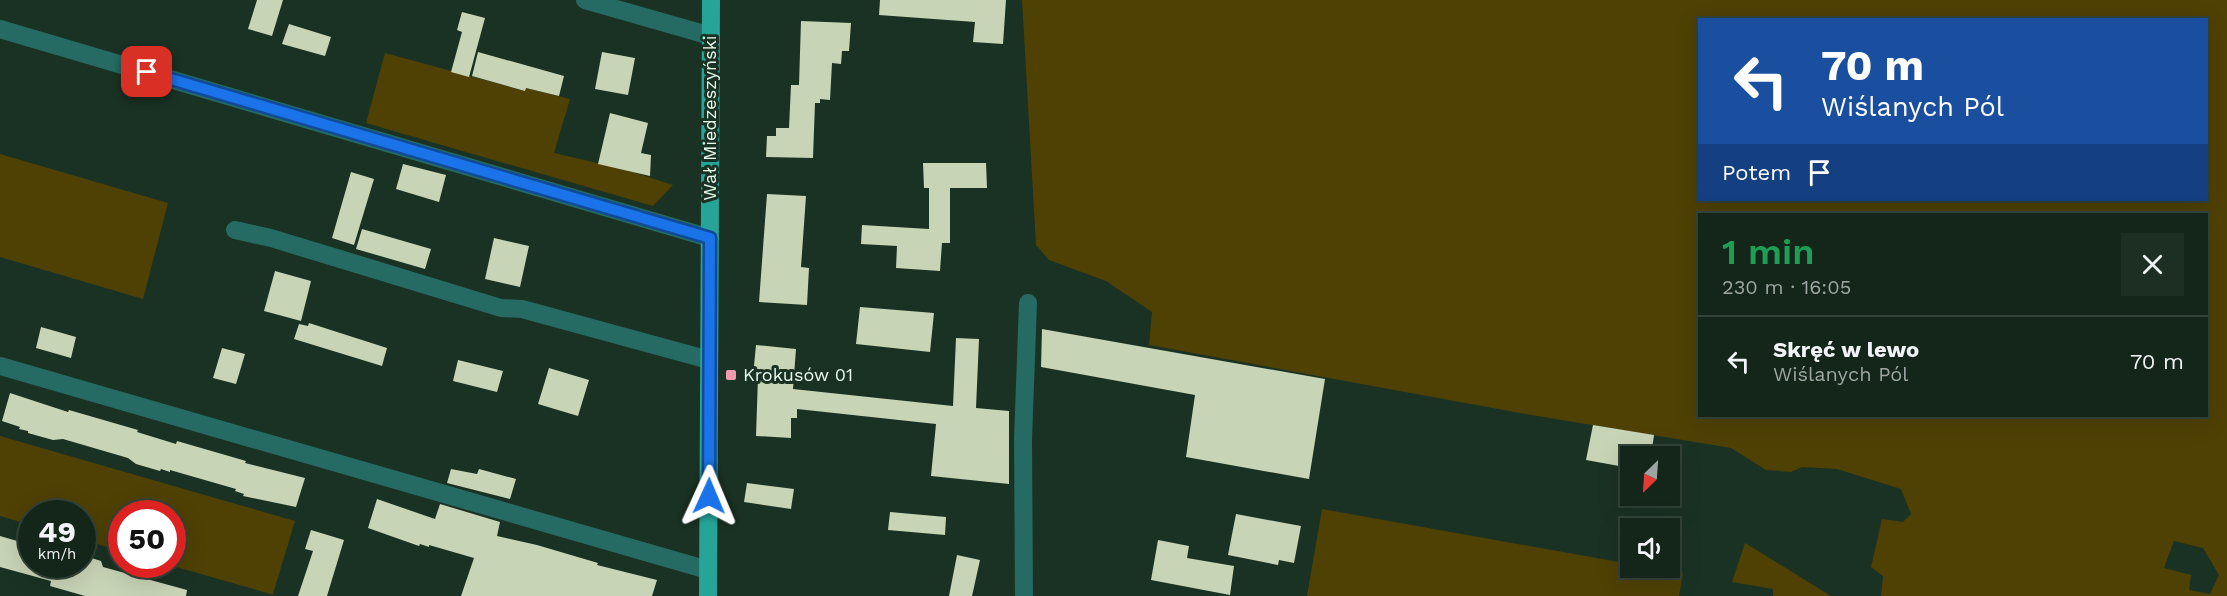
<!DOCTYPE html>
<html lang="pl">
<meta charset="utf-8">
<style>
body{margin:0;font-family:"Work Sans",sans-serif;background:#1d2e23;color:#f1f3f6;height:100vh;display:flex;flex-direction:column;font-size:22px;white-space:nowrap}
*{box-sizing:border-box;margin:0}
p{font-size:20px;color:#9da5a2}
.icon{flex:none;width:33px;height:33px;fill:none;stroke:currentColor;stroke-width:2;stroke-linecap:round;stroke-linejoin:round}
.map{position:relative;flex:1;overflow:hidden}
.side{position:absolute;left:1698px;top:213px;width:510px;height:204px;display:flex;flex-direction:column;background:#14261a;border-radius:0px;box-shadow:0 6px 24px #0002,0 0 0 2px #334339}
.side>*{flex:none}
.top-card{position:absolute;left:1698px;top:18px;width:510px;height:183px;border-radius:0px;box-shadow:0 6px 24px #0002,0 0 0 2px #334339;background:#1a4fa0;color:#fff;overflow:hidden}
.needle{width:39px;rotate:205deg}
.fabs{position:absolute;left:1620px;top:446px;display:grid;gap:12px}
.fabs a{display:grid;place-items:center;width:60px;height:60px;border-radius:0px;background:#14261a;box-shadow:0 6px 24px #0002,0 0 0 2px #334339;font-size:30px}
.speed{position:absolute;left:18px;top:500px;display:flex;gap:12px;font-size:30px;font-weight:700;text-align:center}
.speed>*{display:grid;place-content:center;width:78px;height:78px;border-radius:50%;background:#14261a;box-shadow:0 6px 24px #0002,0 0 0 2px #334339;line-height:1}
.speed small{font-size:15px;font-weight:400}
.speed .limit{border:9px solid #d22;background:#fff;color:#111}
.pin{position:absolute;display:grid;place-items:center;width:51px;height:51px;color:#fff;margin:-26px;border-radius:12px;box-shadow:0 3px 9px #0006}
.me{position:absolute;width:66px;margin:-33px;rotate:1deg;stroke-linejoin:round;filter:drop-shadow(0 0 4px #0008)}
.turn{display:flex;align-items:center;gap:21px;height:126px;padding:0 24px;font-size:27px}
.turn .icon{width:78px;height:78px;stroke-width:2.5}
.turn b{display:block;font-size:42px;line-height:51px}
.then{display:flex;align-items:center;height:57px;padding:0 24px;background:#0003;gap:12px;font-size:22px}
.round{display:grid;place-items:center;flex:none;width:63px;height:63px;border-radius:0px;background:#1d2e23}
.overview{display:flex;align-items:center;justify-content:space-between;height:102px;padding:0 24px}
h1{font-size:36px;font-weight:600;line-height:45px;color:#1e9e55}
ul{padding:0;list-style:none}
li{display:flex;align-items:center;gap:18px;height:90px;padding:0 24px;border-top:2px solid #334339}
li div{flex:1}
li b{display:block;font-size:22px}
li em{font-style:normal}
.map>svg:first-child{display:block}
.green{fill:#4f4104;fill-rule:evenodd}
.building{fill:#c8d4b6}
.lines{fill:none;stroke-linecap:round;stroke-linejoin:round}
.minor{stroke:#256b63;stroke-width:18}
.major{stroke:#26a498;stroke-width:18}
.route-casing{stroke:#114b97;stroke-width:15}
.route{stroke:#1a73e8;stroke-width:10}
.poi-dot{fill:#f29aae;stroke:#1a3223;stroke-width:2}
.labels{text-anchor:middle;stroke-width:6;stroke-linejoin:round;paint-order:stroke}
.street-label{font-size:18px;fill:#eaf9ee;stroke:#1a3223}
.poi-label{font-size:18px;fill:#eaf9ee;stroke:#1a3223;text-anchor:start}
</style>
<div class="map">
<svg width="2227" height="596" viewBox="0 0 2227 596">
<rect width="100%" height="100%" fill="#1a3223"/>
<path class="green" d="M 1022,0 L 2227,0 L 2227,596 L 1881,596 L 1883,576 L 1871,567 L 1882,519 L 1903,522 L 1911,514 L 1901,489 L 1837,469 L 1802,467 L 1791,472 L 1766,470 L 1731,448 L 1520,413 L 1149,345 L 1152,312 L 1106,281 L 1049,260 L 1036,245 ZM 1700,20 L 2206,20 L 2206,200 L 1700,200 ZM 1700,214 L 2206,214 L 2206,416 L 1700,416 ZM 2174,541 L 2203,548 L 2219,575 L 2210,594 L 2189,590 L 2191,575 L 2164,568 Z
M 385,53 L 525,91 L 526,88 L 570,99 L 554,153 L 623,169 L 673,185 L 653,206 L 366,123 Z
M 0,154 L 168,203 L 143,299 L 0,257 Z
M 0,436 L 295,521 L 273,594 L 278,596 L 166,564 L 172,564 L 172,513 L 122,513 L 121,551 L 83,540 L 82,513 L 32,513 L 31,525 L 0,516 Z
M 1322,509 L 1630,564 L 1630,567 L 1649,567 L 1683,573 L 1679,596 L 1307,596 Z
M 1745,543 L 1831,596 L 1773,596 L 1773,589 L 1732,582 Z"/>
<path class="building" d="M 257,0 L 283,0 L 272,36 L 248,29 Z
M 880,0 L 1006,0 L 1003,44 L 973,42 L 975,22 L 879,15 Z
M 462,12 L 485,18 L 469,77 L 451,72 L 462,32 L 457,30 Z
M 801,21 L 851,23 L 849,51 L 842,51 L 841,64 L 832,63 L 830,100 L 820,99 L 820,103 L 815,103 L 813,158 L 766,157 L 767,136 L 776,136 L 776,128 L 789,128 L 791,85 L 799,85 Z
M 289,24 L 331,37 L 325,56 L 282,44 Z
M 478,52 L 564,76 L 559,96 L 526,88 L 525,91 L 472,76 Z
M 602,52 L 635,58 L 628,95 L 595,89 Z
M 610,113 L 648,123 L 641,153 L 651,155 L 650,176 L 598,164 Z
M 923,163 L 986,163 L 987,188 L 950,188 L 950,243 L 942,243 L 940,271 L 896,268 L 897,246 L 861,244 L 862,225 L 929,229 L 929,188 L 924,188 Z
M 403,164 L 446,175 L 439,202 L 396,189 Z
M 351,172 L 374,179 L 354,245 L 332,238 Z
M 767,194 L 806,196 L 801,267 L 809,268 L 807,305 L 759,302 Z
M 362,229 L 431,249 L 425,269 L 356,249 Z
M 494,238 L 529,246 L 520,287 L 485,279 Z
M 275,271 L 311,281 L 301,321 L 264,311 Z
M 860,307 L 934,313 L 930,352 L 856,344 Z
M 309,323 L 387,348 L 382,366 L 294,339 L 299,324 L 308,326 Z
M 41,327 L 76,337 L 71,358 L 36,348 Z
M 1042,329 L 1325,379 L 1309,479 L 1186,457 L 1195,395 L 1041,367 Z
M 956,338 L 979,339 L 976,408 L 1009,411 L 1009,484 L 931,476 L 936,424 L 797,409 L 797,418 L 791,418 L 791,438 L 756,436 L 758,377 L 753,376 L 756,345 L 796,349 L 793,389 L 953,406 Z
M 222,348 L 245,354 L 236,384 L 213,378 Z
M 458,360 L 503,371 L 497,392 L 453,381 Z
M 549,368 L 589,380 L 578,416 L 538,404 Z
M 10,393 L 68,412 L 69,410 L 138,430 L 137,432 L 176,444 L 177,441 L 246,461 L 245,463 L 305,478 L 296,507 L 243,496 L 244,494 L 235,491 L 236,489 L 170,470 L 170,472 L 161,469 L 160,471 L 136,464 L 128,458 L 63,439 L 53,440 L 28,433 L 28,431 L 19,429 L 20,427 L 2,421 Z
M 1593,425 L 1654,435 L 1651,456 L 1630,456 L 1630,468 L 1586,460 Z
M 451,469 L 477,474 L 479,469 L 516,479 L 510,499 L 447,483 Z
M 747,483 L 794,489 L 791,509 L 744,502 Z
M 377,499 L 435,519 L 440,504 L 500,522 L 497,536 L 537,545 L 598,563 L 597,565 L 657,580 L 652,596 L 461,596 L 474,558 L 429,545 L 429,547 L 420,544 L 419,546 L 368,528 Z
M 890,512 L 946,517 L 945,535 L 888,530 Z
M 1236,514 L 1301,526 L 1294,563 L 1279,560 L 1278,565 L 1228,555 Z
M 311,530 L 344,540 L 327,596 L 298,596 L 313,551 L 305,549 Z
M 0,536 L 31,545 L 25,564 L 82,564 L 82,555 L 101,561 L 103,567 L 187,590 L 186,596 L 85,596 L 50,586 L 51,581 L 0,567 Z
M 1158,540 L 1189,546 L 1187,558 L 1234,566 L 1230,595 L 1151,580 Z
M 957,555 L 980,560 L 972,596 L 949,596 Z"/>
<g class="lines">
<path class="minor" d="M 585,0 L 711,36
M 0,29 L 710,238
M 235,230 L 271,238 L 501,308 L 522,309 L 709,360
M 0,366 L 708,570
M 1024,596 L 1023,439 L 1028,303"/>
<path class="major" d="M 708,596 L 711,0"/>
</g>
<g class="lines">
<g class="route-casing">
<path id="route" d="M 147,72 L 710,238 L 709,496"/>
</g>
<use href="#route" class="route"/>
</g>
<rect class="poi-dot" x="725" y="369" width="12" height="12" rx="3"/>
<g class="labels">
<g class="street-label">
<text transform="translate(710 118) rotate(-90)" y="6">Wał Miedzeszyński</text>
</g>
<g class="poi-label">
<text x="743" y="381">Krokusów 01</text>
</g>
</g>
</svg>
<div class="fabs">
<a><svg class="needle" viewBox="-14 -14 28 28"><path d="M0-13l5 13h-10z" fill="#e53935"/><path d="M0 13l5-13h-10z" fill="#9da5a2"/></svg></a>
<a><svg class="icon" aria-label="sound" viewBox="0 0 24 24"><path d="M4 9h4l5-4v14l-5-4H4zM17 9q2 3 0 6"/></svg></a>
</div>
<div class="speed"><div>49<small>km/h</small></div><div class="limit">50</div></div>
<div class="pin" style="left:147px;top:72px;background:#d93025"><svg class="icon" aria-label="arrive" viewBox="0 0 24 24"><path d="M6 21V4h12l-3 4 3 4H6"/></svg></div>
<svg class="me" style="left:709px;top:496px" viewBox="-20 -20 40 40"><path d="M0-17L14 15 0 8-14 15z" fill="#1a73e8" stroke="#fff" stroke-width="4"/></svg>
<div class="top-card">
<div class="turn"><svg class="icon" aria-label="left" viewBox="0 0 24 24"><path d="M17 20v-9H6M10 6l-5 5 5 5"/></svg><div><b>70 m</b>Wiślanych Pól</div></div>
<div class="then">Potem<svg class="icon" aria-label="arrive" viewBox="0 0 24 24"><path d="M6 21V4h12l-3 4 3 4H6"/></svg></div>
</div>
<section class="side">
<div class="overview"><div><h1>1 min</h1><p>230 m · 16:05</p></div><a class="round"><svg class="icon" aria-label="close" viewBox="0 0 24 24"><path d="M6 6l12 12M18 6L6 18"/></svg></a></div>
<ul>
<li><svg class="icon" aria-label="left" viewBox="0 0 24 24"><path d="M17 20v-9H6M10 6l-5 5 5 5"/></svg><div><b>Skręć w lewo</b><p>Wiślanych Pól</p></div><em>70 m</em></li>
</ul>
</section>
</div>
